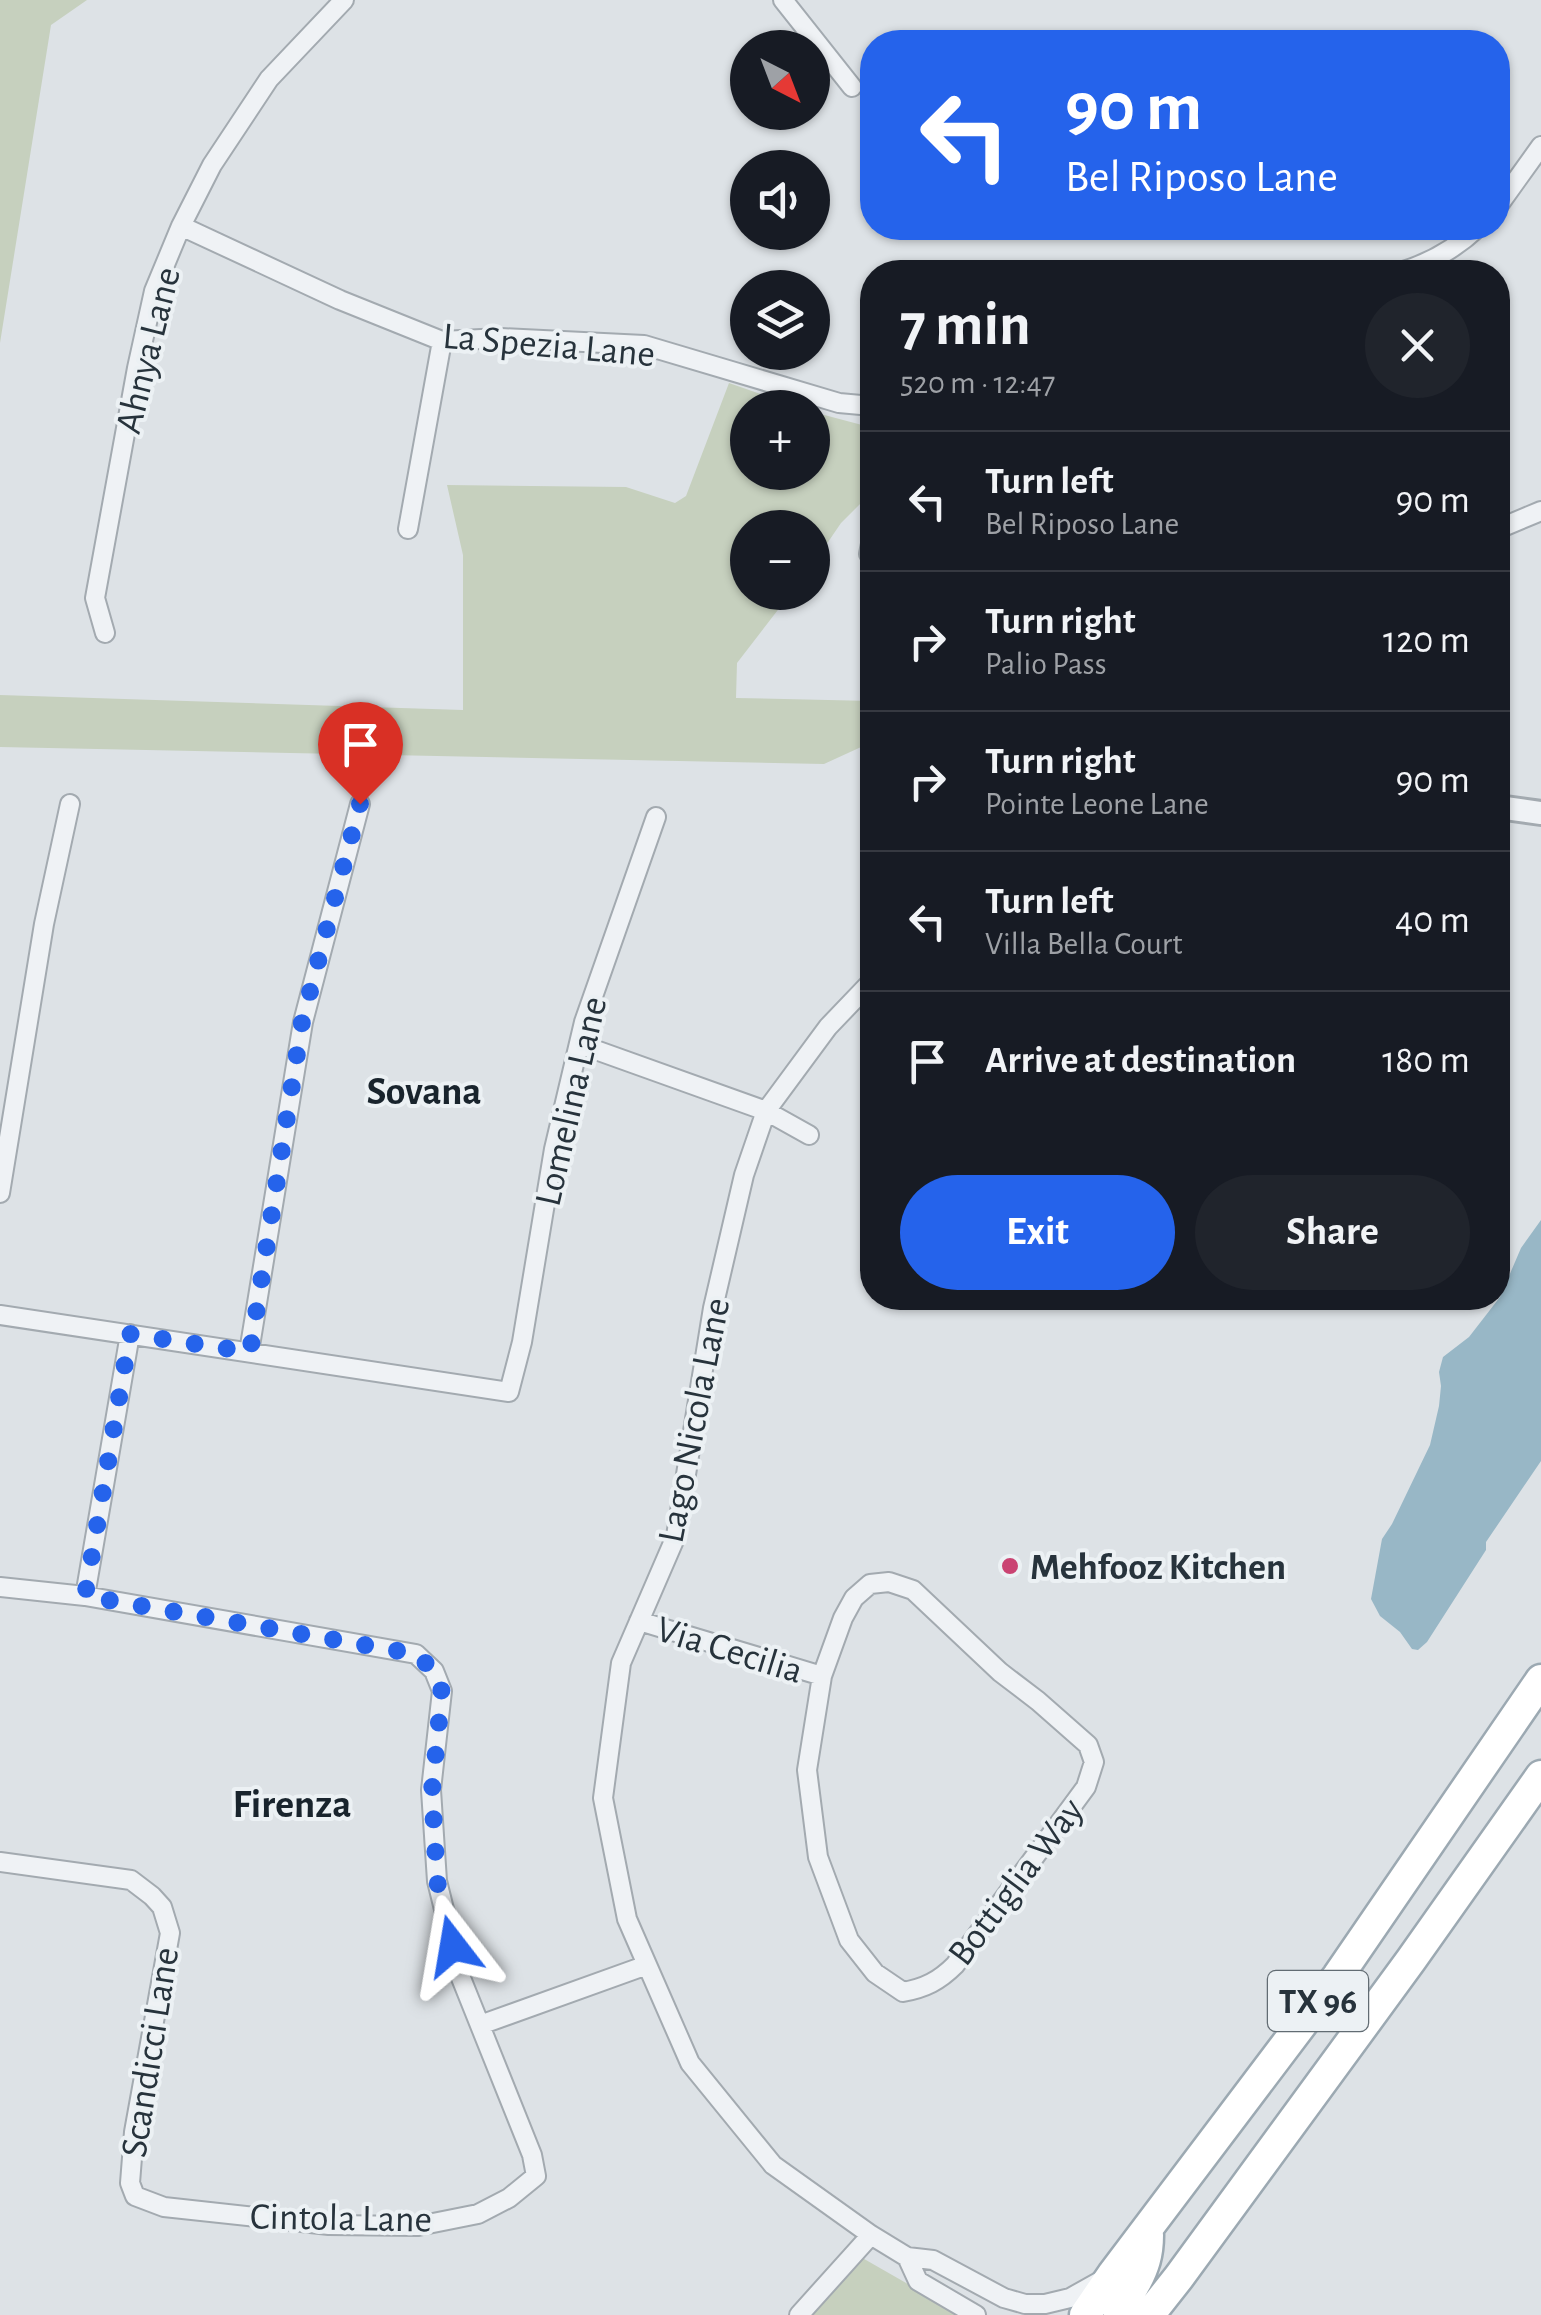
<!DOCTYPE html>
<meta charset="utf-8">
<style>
body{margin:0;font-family:"Alegreya Sans",sans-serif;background:#20242c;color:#f1f3f6;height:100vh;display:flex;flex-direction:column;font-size:38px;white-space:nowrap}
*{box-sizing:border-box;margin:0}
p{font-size:32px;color:#9ea1a6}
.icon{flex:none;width:55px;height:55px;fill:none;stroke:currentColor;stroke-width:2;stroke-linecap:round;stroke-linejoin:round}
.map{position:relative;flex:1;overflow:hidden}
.side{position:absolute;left:860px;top:260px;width:650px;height:1050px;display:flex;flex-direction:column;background:#171b24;border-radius:40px;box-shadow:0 2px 8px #0004}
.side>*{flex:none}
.top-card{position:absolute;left:860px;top:30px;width:650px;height:210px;border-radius:40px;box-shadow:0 2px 8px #0004;background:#2563eb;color:#fff;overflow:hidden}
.needle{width:65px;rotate:138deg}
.controls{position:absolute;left:730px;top:30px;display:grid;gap:20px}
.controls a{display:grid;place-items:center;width:100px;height:100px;border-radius:50%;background:#171b24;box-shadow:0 2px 8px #0004;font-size:50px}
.pin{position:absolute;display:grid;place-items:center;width:85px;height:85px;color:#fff;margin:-102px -42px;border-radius:50% 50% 50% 0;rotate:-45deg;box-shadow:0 0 10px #0007}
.pin .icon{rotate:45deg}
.me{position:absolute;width:110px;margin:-55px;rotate:346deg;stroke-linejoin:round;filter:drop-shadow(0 0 8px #0008)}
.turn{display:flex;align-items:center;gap:35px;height:210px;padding:0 40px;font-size:45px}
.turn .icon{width:130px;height:130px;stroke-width:2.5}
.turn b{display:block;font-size:70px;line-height:85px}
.round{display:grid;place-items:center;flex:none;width:105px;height:105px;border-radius:52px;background:#20242c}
.overview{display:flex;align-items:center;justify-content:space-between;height:170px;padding:0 40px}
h1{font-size:60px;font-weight:600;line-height:75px}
.cta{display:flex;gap:20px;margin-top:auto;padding:20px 40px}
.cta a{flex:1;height:115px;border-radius:60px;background:#2563eb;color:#fff;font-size:40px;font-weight:600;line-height:115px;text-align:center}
.cta a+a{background:#20242c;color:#f1f3f6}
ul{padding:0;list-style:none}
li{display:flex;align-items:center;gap:30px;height:140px;padding:0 40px;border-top:2px solid #363941}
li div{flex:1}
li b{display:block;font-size:38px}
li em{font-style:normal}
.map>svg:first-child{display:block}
.green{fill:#c6d0be}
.water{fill:#98b7c6}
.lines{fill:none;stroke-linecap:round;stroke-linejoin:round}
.minor-casing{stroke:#a3aab0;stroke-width:22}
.tertiary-casing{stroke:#a3aab0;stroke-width:28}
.primary-casing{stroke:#9ca9b2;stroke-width:35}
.minor{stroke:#eff2f5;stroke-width:18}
.tertiary{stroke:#eff2f5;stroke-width:22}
.primary{stroke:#fff;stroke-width:30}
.route{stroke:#2563eb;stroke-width:18;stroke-dasharray:0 32.4}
.poi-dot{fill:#ca4372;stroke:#ecf1f4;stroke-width:4}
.labels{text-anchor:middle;stroke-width:8;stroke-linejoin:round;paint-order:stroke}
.shield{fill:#ecf1f4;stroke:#626c73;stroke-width:2.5}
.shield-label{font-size:35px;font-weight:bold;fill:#27333c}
.street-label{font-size:38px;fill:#27333c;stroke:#ecf1f4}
.poi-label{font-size:38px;font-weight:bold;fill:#27333c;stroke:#ecf1f4;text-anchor:start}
.neighbourhood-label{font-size:40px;font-weight:bold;fill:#19242d;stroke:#ecf1f4}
</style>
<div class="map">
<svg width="1541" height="2315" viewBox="0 0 1541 2315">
<rect width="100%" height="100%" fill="#dde2e6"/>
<path class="green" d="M 0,0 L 87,0 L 51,25 L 0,343 Z
M 729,383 L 797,407 L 748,408 L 748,472 L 812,472 L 813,412 L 862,425 L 872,439 L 867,497 L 841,523 L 813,564 L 812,528 L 748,528 L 748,592 L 791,593 L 737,663 L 736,698 L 872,701 L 872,742 L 824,764 L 0,747 L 0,695 L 463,710 L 463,555 L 447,485 L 626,487 L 675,503 L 686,496 Z
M 845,2248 L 962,2315 L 791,2315 L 838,2262 Z"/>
<path class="water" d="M 1541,1220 L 1541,1461 L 1486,1542 L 1486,1550 L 1427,1642 L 1418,1650 L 1412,1649 L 1400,1632 L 1380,1616 L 1371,1599 L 1382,1539 L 1392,1524 L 1430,1445 L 1439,1406 L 1441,1386 L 1439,1372 L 1443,1357 L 1469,1337 L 1500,1297 L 1521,1248 Z"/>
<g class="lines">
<g class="minor-casing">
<path id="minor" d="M 783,0 L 852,87
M 1498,206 L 1541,146
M 181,226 L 340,300 L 442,341 L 501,338 L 644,345 L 839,403 L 872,406
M 1400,272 C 1428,264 1456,248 1477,228
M 408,529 L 442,341
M 1498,529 L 1541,511
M 869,554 L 872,539
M 105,633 L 95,598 L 137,368 L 154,291 L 181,226 L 212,165 L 269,79 L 344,0
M 872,981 L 828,1027 L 766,1111 L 744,1175 L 713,1308 L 676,1536 L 621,1663 L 603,1798 L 627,1919 L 690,2063 L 773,2165 L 871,2235 L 907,2257 L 933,2260 L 1004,2298 L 1025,2304 L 1045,2304 L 1070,2298 L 1102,2280
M 579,1044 L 766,1111 L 809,1135
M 0,1193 L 44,924 L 70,804
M 0,1315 L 509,1392 L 522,1342 L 554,1149 L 584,1022 L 656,817
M 249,1352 L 303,1022 L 360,804
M 889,1582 L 913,1590 L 1000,1672 L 1038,1701 L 1088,1745 L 1094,1762 L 1086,1787 L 955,1965 C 939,1981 925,1988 903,1992 L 875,1973 L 849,1940 L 818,1857 L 807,1770 L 822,1676 L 843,1618 L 854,1598 L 870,1584 Z
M 0,1587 L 85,1596 L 416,1654 L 434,1671 L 442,1691 L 431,1790 L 437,1881 L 461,1978 L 532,2155 L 536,2176 L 509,2198 L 478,2214 L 418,2226 L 329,2225 L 164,2207 L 135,2196 L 130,2183 L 134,2132 L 170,1933 L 162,1907 L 152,1896 L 131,1880 L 0,1862
M 85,1596 L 130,1334
M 639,1621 L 822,1676
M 480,2025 L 647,1965
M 907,2257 L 918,2281 L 976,2315
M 799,2315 L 871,2235"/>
</g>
<g class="tertiary-casing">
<path id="tertiary" d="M 1498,807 L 1541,813"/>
</g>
<g class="primary-casing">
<path id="primary" d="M 1085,2315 L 1113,2274 L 1338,1976 L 1541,1680
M 1119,2315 C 1120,2303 1128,2296 1134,2285 C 1144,2268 1148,2254 1148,2235
M 1149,2315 L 1179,2277 L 1411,1960 L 1541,1776"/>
</g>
<use href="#minor" class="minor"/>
<use href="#tertiary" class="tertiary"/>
<use href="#primary" class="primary"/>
</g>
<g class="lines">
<path class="route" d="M 360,804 L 302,1022 L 250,1352 L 130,1334 L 85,1596 L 416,1654 L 434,1671 L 442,1692 L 432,1790 L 437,1881 L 453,1946"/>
</g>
<circle class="poi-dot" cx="1010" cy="1566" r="10"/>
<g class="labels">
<rect class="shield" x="1268" y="1971" width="100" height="60" rx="8"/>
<g class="shield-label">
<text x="1318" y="2013">TX 96</text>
</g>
<g class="street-label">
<text transform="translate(549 344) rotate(5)" y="13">La Spezia Lane</text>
<text transform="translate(147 350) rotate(-76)" y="13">Ahnya Lane</text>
<text transform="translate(570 1101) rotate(-77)" y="13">Lomelina Lane</text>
<text transform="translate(693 1420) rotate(-79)" y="13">Lago Nicola Lane</text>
<text transform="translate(730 1649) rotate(17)" y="13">Via Cecilia</text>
<text transform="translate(1015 1881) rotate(-53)" y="13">Bottiglia Way</text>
<text transform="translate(149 2052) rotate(-81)" y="13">Scandicci Lane</text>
<text transform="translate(341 2217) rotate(1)" y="13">Cintola Lane</text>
</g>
<g class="poi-label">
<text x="1030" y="1579">Mehfooz Kitchen</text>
</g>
<g class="neighbourhood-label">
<text x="424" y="1104">Sovana</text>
<text x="292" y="1817">Firenza</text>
</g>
</g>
</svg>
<div class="controls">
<a><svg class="needle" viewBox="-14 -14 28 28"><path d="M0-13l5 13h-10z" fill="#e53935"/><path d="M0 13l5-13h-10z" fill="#9ea1a6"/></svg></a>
<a><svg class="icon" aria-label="sound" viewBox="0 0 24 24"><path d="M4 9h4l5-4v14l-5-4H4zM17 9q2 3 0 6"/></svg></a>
<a><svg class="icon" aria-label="layers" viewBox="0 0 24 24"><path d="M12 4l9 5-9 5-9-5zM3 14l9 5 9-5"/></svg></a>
<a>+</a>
<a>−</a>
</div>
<div class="pin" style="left:360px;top:804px;background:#d93025"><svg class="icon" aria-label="arrive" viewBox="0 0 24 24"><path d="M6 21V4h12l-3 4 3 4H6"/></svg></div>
<svg class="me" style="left:453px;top:1946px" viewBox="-20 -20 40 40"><path d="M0-17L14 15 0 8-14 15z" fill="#2563eb" stroke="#fff" stroke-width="4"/></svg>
<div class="top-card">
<div class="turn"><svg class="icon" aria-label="left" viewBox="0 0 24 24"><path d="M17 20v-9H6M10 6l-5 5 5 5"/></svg><div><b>90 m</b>Bel Riposo Lane</div></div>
</div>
<section class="side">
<div class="overview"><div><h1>7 min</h1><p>520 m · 12:47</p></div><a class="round"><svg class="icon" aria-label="close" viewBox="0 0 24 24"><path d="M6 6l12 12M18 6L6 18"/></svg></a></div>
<ul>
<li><svg class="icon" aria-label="left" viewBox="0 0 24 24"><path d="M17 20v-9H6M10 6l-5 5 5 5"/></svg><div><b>Turn left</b><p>Bel Riposo Lane</p></div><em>90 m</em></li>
<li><svg class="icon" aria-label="right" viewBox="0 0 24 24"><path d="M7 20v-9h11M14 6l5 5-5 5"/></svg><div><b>Turn right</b><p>Palio Pass</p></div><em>120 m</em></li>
<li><svg class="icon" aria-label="right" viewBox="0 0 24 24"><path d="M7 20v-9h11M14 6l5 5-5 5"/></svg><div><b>Turn right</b><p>Pointe Leone Lane</p></div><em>90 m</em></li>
<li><svg class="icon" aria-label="left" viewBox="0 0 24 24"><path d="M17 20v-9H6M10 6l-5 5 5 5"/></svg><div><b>Turn left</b><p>Villa Bella Court</p></div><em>40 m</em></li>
<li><svg class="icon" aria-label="arrive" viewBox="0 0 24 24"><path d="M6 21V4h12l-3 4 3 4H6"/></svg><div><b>Arrive at destination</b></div><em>180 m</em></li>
</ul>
<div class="cta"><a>Exit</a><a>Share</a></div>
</section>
</div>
